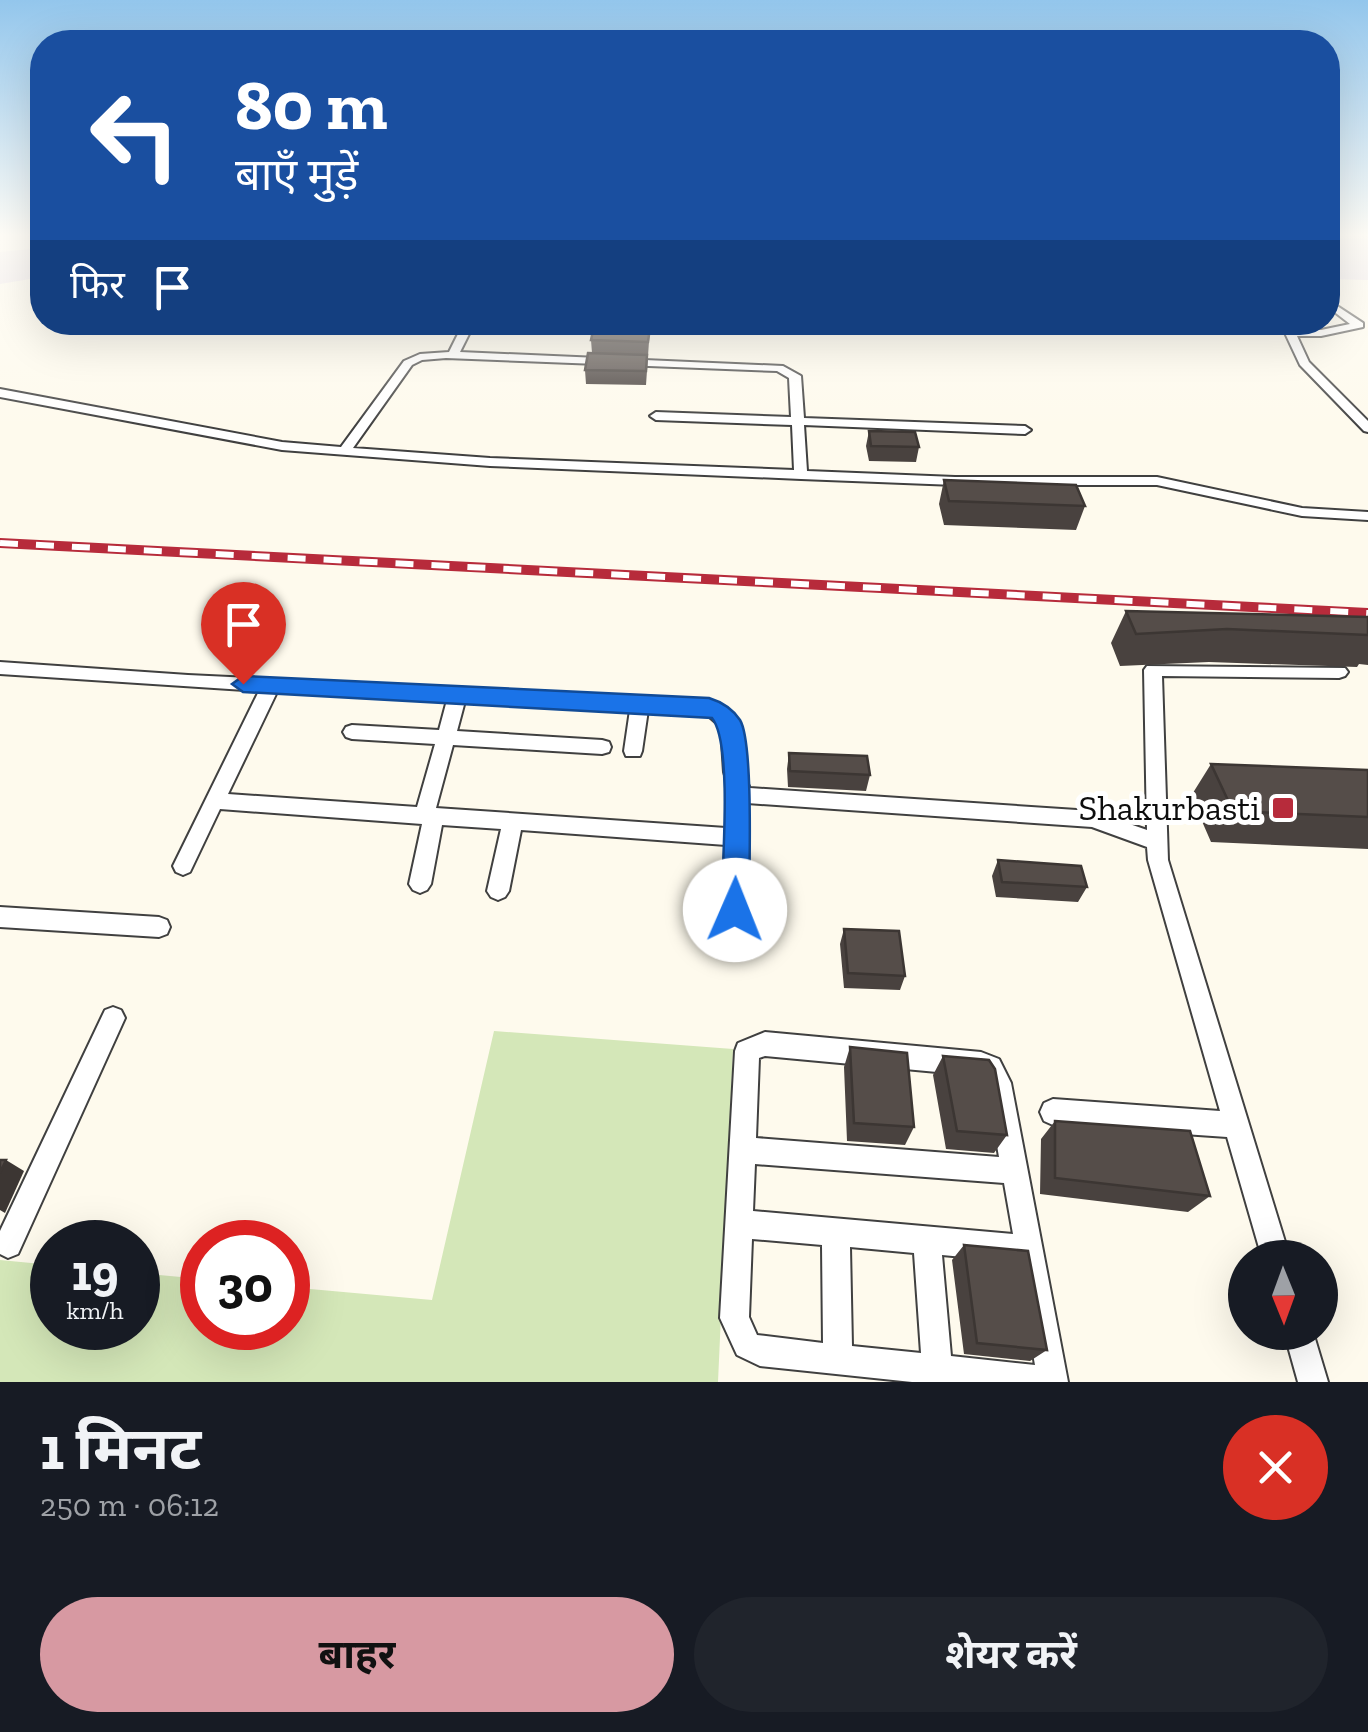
<!DOCTYPE html>
<html lang="hi">
<meta charset="utf-8">
<style>
body{margin:0;font-family:"Zilla Slab","Noto Sans Devanagari",serif;background:#20242c;color:#f1f3f6;height:100vh;display:flex;flex-direction:column;font-size:38px;white-space:nowrap}
*{box-sizing:border-box;margin:0}
p{font-size:32px;color:#9ea1a6}
.icon{flex:none;width:55px;height:55px;fill:none;stroke:currentColor;stroke-width:2;stroke-linecap:round;stroke-linejoin:round}
.map{position:relative;height:1382px;overflow:hidden}
.drawer{display:flex;flex-direction:column;background:#171b24;flex:1}
.drawer>*{flex:none}
.guide{position:absolute;left:30px;top:30px;width:1310px;height:305px;border-radius:40px;box-shadow:0 10px 40px #0002;background:#1a4fa0;color:#fff;overflow:hidden}
.needle{width:65px;rotate:179deg}
.controls{position:absolute;left:1228px;top:1240px;display:grid;gap:20px}
.controls a{display:grid;place-items:center;width:110px;height:110px;border-radius:50%;background:#171b24;box-shadow:0 10px 40px #0002;font-size:50px}
.speed{position:absolute;left:30px;top:1220px;display:flex;gap:20px;font-size:50px;font-weight:700;text-align:center}
.speed>*{display:grid;place-content:center;width:130px;height:130px;border-radius:50%;background:#171b24;box-shadow:0 10px 40px #0002;line-height:1}
.speed small{font-size:25px;font-weight:400}
.speed .limit{border:15px solid #d22;background:#fff;color:#111}
.pin{position:absolute;display:grid;place-items:center;width:85px;height:85px;color:#fff;margin:-102px -42px;border-radius:50% 50% 50% 0;rotate:-45deg;box-shadow:0 0 10px #0007}
.pin .icon{rotate:45deg}
.me{position:absolute;width:110px;margin:-55px;rotate:1deg;stroke-linejoin:round;filter:drop-shadow(0 0 8px #0008)}
.turn{display:flex;align-items:center;gap:35px;height:210px;padding:0 40px;font-size:45px}
.turn .icon{width:130px;height:130px;stroke-width:2.5}
.turn b{display:block;font-size:70px;line-height:85px}
.then{display:flex;align-items:center;height:95px;padding:0 40px;background:#0003;gap:20px;font-size:38px}
.round{display:grid;place-items:center;flex:none;width:105px;height:105px;border-radius:52px;background:#20242c}
.head{display:flex;align-items:center;justify-content:space-between;height:170px;padding:0 40px}
h1{font-size:60px;font-weight:700;line-height:75px}
.action{display:flex;gap:20px;margin-top:auto;padding:20px 40px}
.action a{flex:1;height:115px;border-radius:60px;background:#d799a2;color:#111;font-size:40px;font-weight:700;line-height:115px;text-align:center}
.action a+a{background:#20242c;color:#f1f3f6}
.map>svg:first-child{display:block}
.industrial{fill:#e9e1eb}
.green{fill:#d4e7b8}
.lines{fill:none;stroke-linecap:round;stroke-linejoin:round}
.street-casing{stroke:#404040;stroke-width:4}
.street{fill:#fff;fill-rule:evenodd}
.rail-casing{stroke:#b72b3b;stroke-width:10}
.rail{stroke:#fff;stroke-width:6;stroke-dasharray:18;stroke-linecap:butt}
.wall{fill:#49423f}
.shaded-wall{fill:#3c3633}
.building{fill:#554d49;stroke:#3c3633;stroke-width:2.5}
.route{fill:#1a73e8;stroke:#114b97;stroke-width:2.5}
.poi-dot{fill:#b72b3b;stroke:#fff;stroke-width:4}
.labels{text-anchor:middle;stroke-width:10;stroke-linejoin:round;paint-order:stroke}
.poi-label{font-size:35px;fill:#0d0d0d;stroke:#fff;text-anchor:end}
</style>
<div class="map">
<svg width="1368" height="1382" viewBox="0 0 1368 1382">
<rect width="100%" height="100%" fill="#fefaed"/>
<path class="industrial" d="M 1328,234 L 1368,234 L 1368,280 L 1328,279 Z
M 42,248 L 42,277 L 0,284 L 0,252 Z"/>
<path class="green" d="M 494,1031 L 733,1049 L 718,1382 L 0,1382 L 0,1260 L 52,1265 L 52,1328 L 138,1328 L 138,1273 L 202,1279 L 202,1328 L 288,1328 L 288,1287 L 432,1300 Z"/>
<g class="lines">
<g class="street-casing">
<path id="street" d="M 1328,300 L 1363,323 L 1363,327 L 1321,336 L 1297,336 L 1309,362 L 1368,421 L 1368,432 L 1364,431 L 1300,365 L 1285,333 L 1290,330 L 1321,330 L 1350,324 L 1328,307 Z
M 464,322 L 475,322 L 460,352 L 783,366 L 801,376 L 804,418 L 1025,426 L 1031,430 L 1025,434 L 804,425 L 807,471 L 955,477 L 1157,477 L 1302,508 L 1368,512 L 1368,520 L 1302,516 L 1157,485 L 955,485 L 801,479 L 490,466 L 282,450 L 0,397 L 0,389 L 282,442 L 341,447 L 404,361 L 420,354 L 449,352 ZM 446,358 L 777,371 L 789,378 L 791,417 L 656,412 L 650,416 L 656,420 L 792,425 L 794,470 L 490,458 L 353,448 L 412,365 L 422,360 Z
M 0,662 L 188,675 L 709,700 C 758,719 730,755 750,788 L 1092,811 L 1147,830 L 1144,670 L 1147,666 L 1345,668 L 1348,672 L 1345,676 L 1339,678 L 1162,676 L 1168,860 L 1290,1258 L 1262,1258 L 1227,1137 L 1053,1125 L 1044,1121 L 1040,1112 L 1044,1103 L 1053,1099 L 1220,1111 L 1148,860 L 1147,847 L 1092,827 L 747,803 L 746,910 L 743,917 L 735,919 L 727,917 L 724,910 L 726,845 L 521,830 L 509,891 L 505,897 L 498,900 L 491,897 L 487,891 L 501,829 L 442,825 L 431,884 L 427,890 L 420,893 L 413,890 L 409,884 L 422,824 L 220,809 L 190,872 L 183,875 L 176,872 L 173,866 L 259,691 L 0,674 ZM 277,692 L 447,700 L 439,730 L 352,725 L 346,727 L 343,732 L 346,737 L 352,739 L 435,744 L 417,807 L 228,794 ZM 465,701 L 630,710 L 624,751 L 626,756 L 640,756 L 642,751 L 648,710 L 705,713 L 721,727 L 724,772 L 728,786 L 726,828 L 436,808 L 453,745 L 602,754 L 609,752 L 611,747 L 609,742 L 602,740 L 457,731 Z
M 0,907 L 159,917 L 167,920 L 170,927 L 167,934 L 159,937 L 0,927 Z
M 113,1007 L 121,1010 L 125,1018 L 18,1254 L 8,1258 L 0,1254 L 0,1231 L 105,1010 Z
M 765,1032 L 981,1052 L 999,1059 L 1011,1083 L 1068,1382 L 912,1382 L 760,1366 L 737,1355 L 720,1318 L 735,1051 L 738,1043 ZM 765,1056 L 980,1076 L 987,1087 L 999,1157 L 756,1138 L 759,1058 ZM 755,1164 L 1004,1183 L 1013,1234 L 753,1211 ZM 752,1239 L 822,1245 L 823,1343 L 757,1335 L 749,1317 ZM 850,1247 L 914,1253 L 921,1353 L 852,1346 ZM 942,1255 L 1017,1262 L 1035,1365 L 951,1356 Z
M 1284,1332 L 1313,1332 L 1328,1382 L 1298,1382 Z"/>
</g>
<use href="#street" class="street"/>
<g class="rail-casing">
<path id="rail" d="M 0,543 L 1368,613"/>
</g>
<use href="#rail" class="rail"/>
</g>
<path class="wall" d="M 650,327 L 646,385 L 586,384 L 585,370 L 592,353 L 591,340 Z
M 869,431 L 919,447 L 916,462 L 869,461 L 866,446 Z
M 944,480 L 1085,506 L 1076,530 L 944,525 L 939,504 Z
M 1126,611 L 1368,617 L 1368,665 L 1359,664 L 1357,667 L 1209,662 L 1120,666 L 1111,643 Z
M 789,753 L 870,775 L 866,791 L 788,787 L 787,769 Z
M 1211,764 L 1368,770 L 1368,849 L 1211,842 L 1191,796 Z
M 998,860 L 1087,887 L 1078,902 L 996,897 L 992,876 Z
M 844,929 L 905,976 L 900,990 L 844,988 L 840,944 Z
M 850,1047 L 914,1127 L 905,1145 L 847,1141 L 844,1067 Z
M 943,1056 L 1007,1135 L 994,1153 L 946,1149 L 933,1075 Z
M 1055,1121 L 1210,1196 L 1188,1212 L 1040,1194 L 1041,1139 Z
M 964,1245 L 1047,1350 L 1030,1361 L 964,1354 L 952,1260 Z"/>
<path class="shaded-wall" d="M 6,1160 L 24,1171 L 5,1213 L 0,1210 L 0,1173 Z"/>
<path class="building" d="M 594,326 L 650,327 L 648,342 L 591,340 Z
M 588,353 L 647,355 L 646,371 L 585,370 Z
M 869,431 L 915,432 L 919,447 L 871,446 Z
M 944,480 L 1076,485 L 1085,506 L 949,501 Z
M 1126,611 L 1368,617 L 1368,635 L 1227,629 L 1136,634 Z
M 789,753 L 867,756 L 870,775 L 790,771 Z
M 1211,764 L 1368,770 L 1368,817 L 1233,811 Z
M 998,860 L 1081,866 L 1087,887 L 1002,882 Z
M 844,929 L 899,931 L 905,976 L 848,973 Z
M 850,1047 L 907,1053 L 914,1127 L 854,1123 Z
M 943,1056 L 989,1060 L 995,1069 L 1007,1135 L 957,1131 Z
M 1055,1121 L 1190,1131 L 1210,1196 L 1055,1178 Z
M 0,1160 L 6,1160 L 0,1173 Z
M 964,1245 L 1028,1251 L 1047,1350 L 977,1343 Z"/>
<linearGradient id="sky" x2="0" y2="1"><stop stop-color="#93c6ec"/><stop offset="0.55" stop-color="#fffdf7"/><stop offset="1" stop-color="#fffdf7" stop-opacity="0"/></linearGradient>
<rect width="1368" height="427" fill="url(#sky)"/>
<path class="route" d="M 243,676 L 709,698 C 722,702 732,708 740,720 C 754,743 749,876 749,910 L 745,918 L 735,922 L 725,918 L 721,910 C 722,870 733,744 712,718 L 243,692 L 232,684 Z"/>
<rect class="poi-dot" x="1271" y="796" width="24" height="24" rx="5"/>
<g class="labels">
<g class="poi-label">
<text x="1260" y="820">Shakurbasti</text>
</g>
</g>
</svg>
<div class="controls">
<a><svg class="needle" viewBox="-14 -14 28 28"><path d="M0-13l5 13h-10z" fill="#e53935"/><path d="M0 13l5-13h-10z" fill="#9ea1a6"/></svg></a>
</div>
<div class="speed"><div>19<small>km/h</small></div><div class="limit">30</div></div>
<div class="pin" style="left:243px;top:684px;background:#d93025"><svg class="icon" aria-label="arrive" viewBox="0 0 24 24"><path d="M6 21V4h12l-3 4 3 4H6"/></svg></div>
<svg class="me" style="left:735px;top:910px" viewBox="-20 -20 40 40"><circle r="19" fill="#fff"/><path d="M0-13L10 11 0 6-10 11z" fill="#1a73e8"/></svg>
<div class="guide">
<div class="turn"><svg class="icon" aria-label="left" viewBox="0 0 24 24"><path d="M17 20v-9H6M10 6l-5 5 5 5"/></svg><div><b>80 m</b>बाएँ मुड़ें</div></div>
<div class="then">फिर<svg class="icon" aria-label="arrive" viewBox="0 0 24 24"><path d="M6 21V4h12l-3 4 3 4H6"/></svg></div>
</div>
</div>
<section class="drawer">
<div class="head"><div><h1>1 मिनट</h1><p>250 m · 06:12</p></div><a class="round" style="background:#d93025;color:#fff"><svg class="icon" aria-label="close" viewBox="0 0 24 24"><path d="M6 6l12 12M18 6L6 18"/></svg></a></div>
<div class="action"><a>बाहर</a><a>शेयर करें</a></div>
</section>
